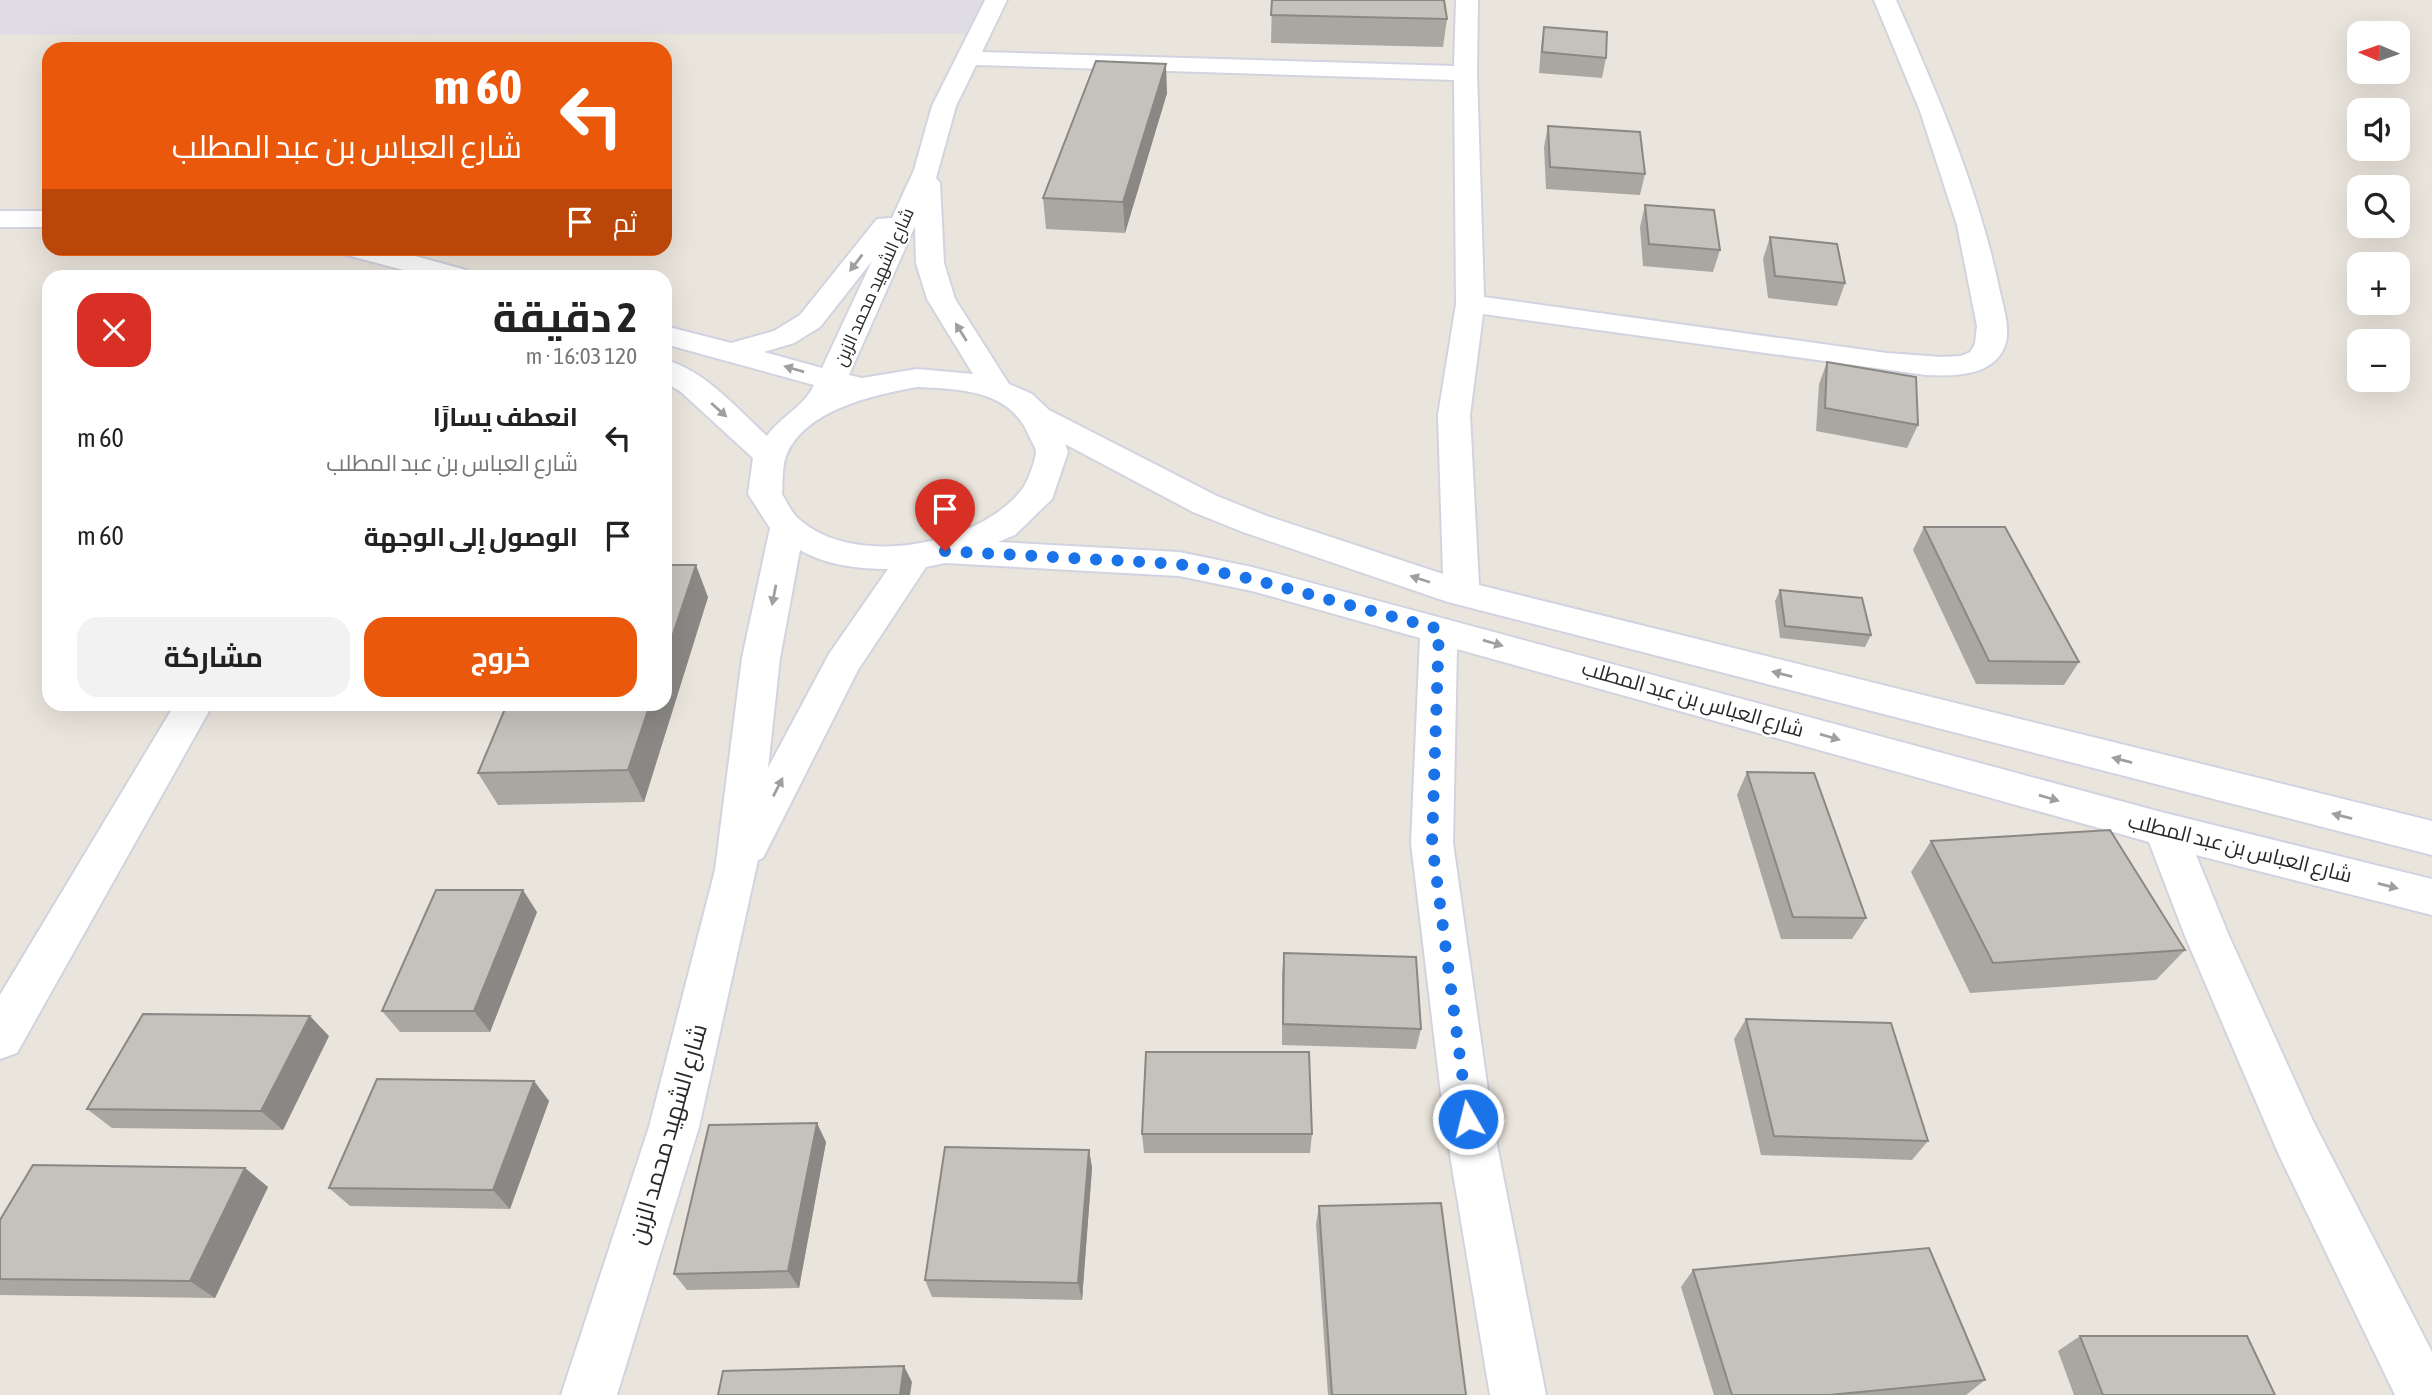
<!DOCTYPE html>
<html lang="ar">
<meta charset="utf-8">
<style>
body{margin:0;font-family:"Asap Condensed",Cairo,sans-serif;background:#f2f2f2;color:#222;direction:rtl;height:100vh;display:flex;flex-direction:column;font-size:26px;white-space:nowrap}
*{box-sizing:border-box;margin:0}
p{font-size:23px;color:#767676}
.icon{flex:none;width:38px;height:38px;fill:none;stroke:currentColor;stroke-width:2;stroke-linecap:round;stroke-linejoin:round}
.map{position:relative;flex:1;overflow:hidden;direction:ltr}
.side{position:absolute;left:42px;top:270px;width:630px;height:441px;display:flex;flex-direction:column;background:#fff;border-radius:21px;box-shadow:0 7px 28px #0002;direction:rtl}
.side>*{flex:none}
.hud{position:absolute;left:42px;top:42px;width:630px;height:214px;border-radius:21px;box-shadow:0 7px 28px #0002;direction:rtl;background:#ea580c;color:#fff;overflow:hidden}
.needle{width:46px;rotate:272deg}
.fabs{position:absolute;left:2347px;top:21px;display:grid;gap:14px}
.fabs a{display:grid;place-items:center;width:63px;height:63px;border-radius:14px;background:#fff;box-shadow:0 7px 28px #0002;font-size:35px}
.pin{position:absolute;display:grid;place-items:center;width:60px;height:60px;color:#fff;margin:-72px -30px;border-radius:50% 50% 50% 0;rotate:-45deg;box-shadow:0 0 7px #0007}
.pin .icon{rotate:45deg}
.me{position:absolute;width:77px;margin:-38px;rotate:352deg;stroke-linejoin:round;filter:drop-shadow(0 0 5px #0008)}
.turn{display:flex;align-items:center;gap:24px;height:147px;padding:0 35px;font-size:32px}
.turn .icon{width:91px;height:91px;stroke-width:2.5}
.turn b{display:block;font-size:49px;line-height:60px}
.then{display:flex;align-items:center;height:66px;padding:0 35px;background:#0003;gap:14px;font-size:26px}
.round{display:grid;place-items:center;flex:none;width:74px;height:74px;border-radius:21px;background:#f2f2f2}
.headline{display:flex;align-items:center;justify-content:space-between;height:119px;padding:0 35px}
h1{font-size:42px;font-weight:700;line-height:52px}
.primary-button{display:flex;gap:14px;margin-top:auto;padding:14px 35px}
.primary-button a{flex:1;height:80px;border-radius:21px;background:#ea580c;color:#fff;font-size:28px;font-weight:700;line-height:80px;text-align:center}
.primary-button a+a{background:#f2f2f2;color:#222}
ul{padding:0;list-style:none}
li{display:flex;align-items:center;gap:21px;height:98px;padding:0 35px}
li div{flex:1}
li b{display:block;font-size:26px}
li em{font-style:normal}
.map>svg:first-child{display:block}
.industrial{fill:#dfdce3}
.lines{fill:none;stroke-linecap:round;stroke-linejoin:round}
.minor-casing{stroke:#d2d3e0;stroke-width:4}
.minor{fill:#fff;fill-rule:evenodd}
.wall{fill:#a9a7a2}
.shaded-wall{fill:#8a8884}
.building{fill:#c5c2bc;stroke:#8a8884;stroke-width:2}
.oneway{fill:#9f9f9f}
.route{stroke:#1a73e8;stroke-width:12;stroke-dasharray:0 21.6}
.labels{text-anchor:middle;stroke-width:5;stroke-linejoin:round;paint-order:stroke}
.far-street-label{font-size:18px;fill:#292929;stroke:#fff}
.street-label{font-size:21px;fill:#292929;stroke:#fff}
.near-street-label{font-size:24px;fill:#292929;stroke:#fff}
</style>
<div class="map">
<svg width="2432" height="1395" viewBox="0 0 2432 1395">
<rect width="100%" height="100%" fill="#eae5dc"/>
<path class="industrial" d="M 0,0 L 995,0 L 979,34 L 0,35 Z"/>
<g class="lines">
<g class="minor-casing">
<path id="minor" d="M 985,0 L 1007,0 L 982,52 L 1454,66 L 1456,0 L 1478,0 L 1477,73 L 1484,297 L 1887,353 L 1941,357 L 1961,356 L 1970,352 L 1975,344 L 1977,326 L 1957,225 L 1920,111 L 1874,0 L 1896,0 C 1938,95 1979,190 2000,292 C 2004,310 2012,333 2003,350 C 1989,377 1952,376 1926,375 L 1483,314 L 1470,415 L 1479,585 L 2432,821 L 2432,855 L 1448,602 L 1243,532 L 1193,512 L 1065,444 L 1068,452 L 1052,499 L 1015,535 L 998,542 L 1179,552 L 1252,567 L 2165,813 L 2432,879 L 2432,915 L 2196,855 L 2229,936 L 2313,1121 L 2432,1352 L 2432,1395 L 2395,1395 L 2279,1155 L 2185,936 L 2149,842 L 1457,649 L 1453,843 L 1492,1119 L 1546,1395 L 1490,1395 L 1444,1119 L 1411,843 L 1420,638 L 1252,591 L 1179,576 L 945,563 L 926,567 L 858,670 L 763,858 L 758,860 L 699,1127 L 617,1395 L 561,1395 L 649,1127 L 715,870 L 742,658 L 770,528 L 748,494 L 753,458 L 681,392 L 665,382 L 665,360 C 705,370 737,409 767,436 C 781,416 804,407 814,385 L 665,344 L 665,326 L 731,343 L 774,331 L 800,315 L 877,219 L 892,218 L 914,170 L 932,106 ZM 976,65 L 1454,80 L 1456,304 L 1438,415 L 1443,574 L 1267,516 L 1217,496 L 1049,410 L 1032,394 L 1009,384 L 955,299 L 944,263 L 940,183 L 936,178 L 956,106 ZM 915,226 L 916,263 L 927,299 L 973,374 L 917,369 L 862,378 L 849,375 ZM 872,261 L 822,368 L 764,352 L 794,343 L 820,327 ZM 917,387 C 961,389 1012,390 1030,438 C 1032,442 1036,448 1036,453 C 1035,461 1028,481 1023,488 C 981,545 856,569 800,520 C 792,514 787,502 782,494 C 783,482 782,466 786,456 C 805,409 874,395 917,387 ZM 800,550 C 825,565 859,569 888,569 L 829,654 L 768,768 L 780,658 Z
M 0,211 L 49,211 L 49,227 L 0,227 Z
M 340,248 L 386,248 L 466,270 L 470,276 L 426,276 L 343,254 Z
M 175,704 L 213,704 L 17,1053 L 0,1059 L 0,995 Z"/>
</g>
<use href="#minor" class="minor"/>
</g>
<path class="wall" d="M 1272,0 L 1447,19 L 1443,47 L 1271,43 Z
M 1544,27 L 1606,58 L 1602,78 L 1539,73 L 1541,47 Z
M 1167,93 L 1125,233 L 1046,229 L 1043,198 Z
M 1548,126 L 1645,174 L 1640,195 L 1546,189 L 1544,147 Z
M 1645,205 L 1720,250 L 1713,272 L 1643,266 L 1640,227 Z
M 1770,237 L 1845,283 L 1837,306 L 1768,298 L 1763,259 Z
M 1827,362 L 1918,425 L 1907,448 L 1816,431 L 1819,384 Z
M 1924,527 L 2079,662 L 2064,685 L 1976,684 L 1913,550 Z
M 1780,590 L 1871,635 L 1865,647 L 1780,638 L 1775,601 Z
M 708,597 L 644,802 L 498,805 L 478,773 Z
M 1747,772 L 1866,918 L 1852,939 L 1781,939 L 1737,795 Z
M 1931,841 L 2185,950 L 2156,980 L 1970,993 L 1911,872 Z
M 537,912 L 490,1032 L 400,1032 L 382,1011 Z
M 1284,953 L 1421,1029 L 1416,1049 L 1282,1045 L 1282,974 Z
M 1746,1019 L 1928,1141 L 1912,1160 L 1761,1155 L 1734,1039 Z
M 329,1036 L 283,1130 L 112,1128 L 87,1109 Z
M 534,1081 L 549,1101 L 510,1209 L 350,1206 L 329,1188 Z
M 1142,1134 L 1312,1134 L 1310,1153 L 1144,1153 Z
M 826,1142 L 799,1288 L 687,1290 L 674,1274 Z
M 1089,1150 L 1092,1168 L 1082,1300 L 932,1297 L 925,1280 Z
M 245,1168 L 268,1187 L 215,1298 L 0,1295 L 0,1220 Z
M 1319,1206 L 1466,1395 L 1328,1395 L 1316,1224 Z
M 1693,1270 L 1985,1380 L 1966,1395 L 1714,1395 L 1681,1287 Z
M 2080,1336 L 2275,1395 L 2074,1395 L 2058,1351 Z"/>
<path class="shaded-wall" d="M 1166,64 L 1167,93 L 1125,233 L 1123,202 Z
M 696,565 L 708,597 L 644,802 L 628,770 L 650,704 L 665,704 L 665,658 Z
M 523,890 L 537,912 L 490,1032 L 474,1011 Z
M 310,1016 L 329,1036 L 283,1130 L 261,1111 Z
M 534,1081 L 549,1101 L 510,1209 L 493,1190 Z
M 817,1123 L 826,1142 L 799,1288 L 788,1271 Z
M 1089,1150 L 1092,1168 L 1082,1300 L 1078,1283 Z
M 245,1168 L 268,1187 L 215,1298 L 190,1281 Z
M 904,1366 L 912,1382 L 910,1395 L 900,1395 Z"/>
<path class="building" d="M 1272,0 L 1444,0 L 1447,19 L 1271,15 Z
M 1544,27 L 1607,32 L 1606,58 L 1542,52 Z
M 1096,61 L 1166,64 L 1123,202 L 1043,198 Z
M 1548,126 L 1640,132 L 1645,174 L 1550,167 Z
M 1645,205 L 1714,210 L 1720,250 L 1649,244 Z
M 1770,237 L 1837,244 L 1845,283 L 1775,276 Z
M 1827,362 L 1916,377 L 1918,425 L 1825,408 Z
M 1924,527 L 2005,527 L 2079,662 L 1989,661 Z
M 665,565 L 696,565 L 665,658 Z
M 1780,590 L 1862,598 L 1871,635 L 1785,626 Z
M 507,704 L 650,704 L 628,770 L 478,773 Z
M 1747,772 L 1814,773 L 1866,918 L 1793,917 Z
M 2110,830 L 2185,950 L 1993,963 L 1931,841 Z
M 436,890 L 523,890 L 474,1011 L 382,1011 Z
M 1284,953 L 1416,957 L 1421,1029 L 1283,1024 Z
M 143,1014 L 310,1016 L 261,1111 L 87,1109 Z
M 1746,1019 L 1891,1023 L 1928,1141 L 1774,1136 Z
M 1146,1052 L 1309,1052 L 1312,1134 L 1142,1134 Z
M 377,1079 L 534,1081 L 493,1190 L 329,1188 Z
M 817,1123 L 788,1271 L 674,1274 L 709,1125 Z
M 945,1147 L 1089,1150 L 1078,1283 L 925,1280 Z
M 33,1165 L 245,1168 L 190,1281 L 0,1279 L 0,1220 Z
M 1441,1203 L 1466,1395 L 1332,1395 L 1319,1206 Z
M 1929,1248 L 1985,1380 L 1829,1395 L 1732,1395 L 1693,1270 Z
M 2080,1336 L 2247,1336 L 2275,1395 L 2103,1395 Z
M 904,1366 L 900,1395 L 718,1395 L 723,1371 Z"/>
<defs><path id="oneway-solid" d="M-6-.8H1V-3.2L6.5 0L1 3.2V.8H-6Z" transform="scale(1.75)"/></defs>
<g class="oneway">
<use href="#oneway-solid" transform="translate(856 263) rotate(127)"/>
<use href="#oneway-solid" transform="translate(961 332) rotate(-122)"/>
<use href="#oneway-solid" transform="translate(794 369) rotate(-164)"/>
<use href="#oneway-solid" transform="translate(719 410) rotate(42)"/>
<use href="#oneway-solid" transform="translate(1420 579) rotate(-162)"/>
<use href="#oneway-solid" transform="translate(774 595) rotate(101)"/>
<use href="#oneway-solid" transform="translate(1493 643) rotate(16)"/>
<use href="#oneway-solid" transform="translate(1782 674) rotate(-166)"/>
<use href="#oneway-solid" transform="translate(1830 737) rotate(16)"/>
<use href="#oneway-solid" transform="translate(2122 760) rotate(-166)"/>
<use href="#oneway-solid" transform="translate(778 787) rotate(-63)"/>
<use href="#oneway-solid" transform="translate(2049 798) rotate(16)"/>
<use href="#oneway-solid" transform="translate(2342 816) rotate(-166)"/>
<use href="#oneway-solid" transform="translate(2388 886) rotate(14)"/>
</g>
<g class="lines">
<path class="route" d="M 945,551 L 1179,564 L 1252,579 L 1439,629 L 1432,843 L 1468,1119"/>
</g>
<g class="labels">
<g class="far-street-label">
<text transform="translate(874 287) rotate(-66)" y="6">شارع الشهيد محمد الزبن</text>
</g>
<g class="street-label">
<text transform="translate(1693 699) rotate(16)" y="7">شارع العباس بن عبد المطلب</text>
<text transform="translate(2240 848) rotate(14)" y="7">شارع العباس بن عبد المطلب</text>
</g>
<g class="near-street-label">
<text transform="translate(668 1134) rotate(-74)" y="8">شارع الشهيد محمد الزبن</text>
</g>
</g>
</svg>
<div class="fabs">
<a><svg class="needle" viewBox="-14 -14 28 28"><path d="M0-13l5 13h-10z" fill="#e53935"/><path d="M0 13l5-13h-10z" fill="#767676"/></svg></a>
<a><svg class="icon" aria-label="sound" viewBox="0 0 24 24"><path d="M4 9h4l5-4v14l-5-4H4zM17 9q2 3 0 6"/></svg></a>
<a><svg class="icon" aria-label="search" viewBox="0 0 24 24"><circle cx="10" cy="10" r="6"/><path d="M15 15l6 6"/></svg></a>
<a>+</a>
<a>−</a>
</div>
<div class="pin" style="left:945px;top:551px;background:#d93025"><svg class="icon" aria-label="arrive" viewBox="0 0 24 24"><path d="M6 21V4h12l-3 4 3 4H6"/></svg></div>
<svg class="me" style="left:1468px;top:1119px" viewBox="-20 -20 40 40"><circle r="17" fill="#1a73e8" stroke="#fff" stroke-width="3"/><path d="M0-11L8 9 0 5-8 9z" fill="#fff"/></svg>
<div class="hud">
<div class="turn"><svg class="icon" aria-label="left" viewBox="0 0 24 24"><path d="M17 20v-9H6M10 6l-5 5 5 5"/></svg><div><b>60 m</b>شارع العباس بن عبد المطلب</div></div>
<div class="then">ثم<svg class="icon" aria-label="arrive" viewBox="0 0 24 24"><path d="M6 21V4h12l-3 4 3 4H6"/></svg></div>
</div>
<section class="side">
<div class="headline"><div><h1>2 دقيقة</h1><p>120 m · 16:03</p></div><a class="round" style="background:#d93025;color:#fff"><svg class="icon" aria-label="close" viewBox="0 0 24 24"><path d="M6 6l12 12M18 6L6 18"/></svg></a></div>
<ul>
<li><svg class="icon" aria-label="left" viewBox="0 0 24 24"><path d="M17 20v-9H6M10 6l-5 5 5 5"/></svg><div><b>انعطف يسارًا</b><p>شارع العباس بن عبد المطلب</p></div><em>60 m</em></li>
<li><svg class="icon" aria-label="arrive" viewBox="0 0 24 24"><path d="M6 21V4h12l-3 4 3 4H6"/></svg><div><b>الوصول إلى الوجهة</b></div><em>60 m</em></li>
</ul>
<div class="primary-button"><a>خروج</a><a>مشاركة</a></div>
</section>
</div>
